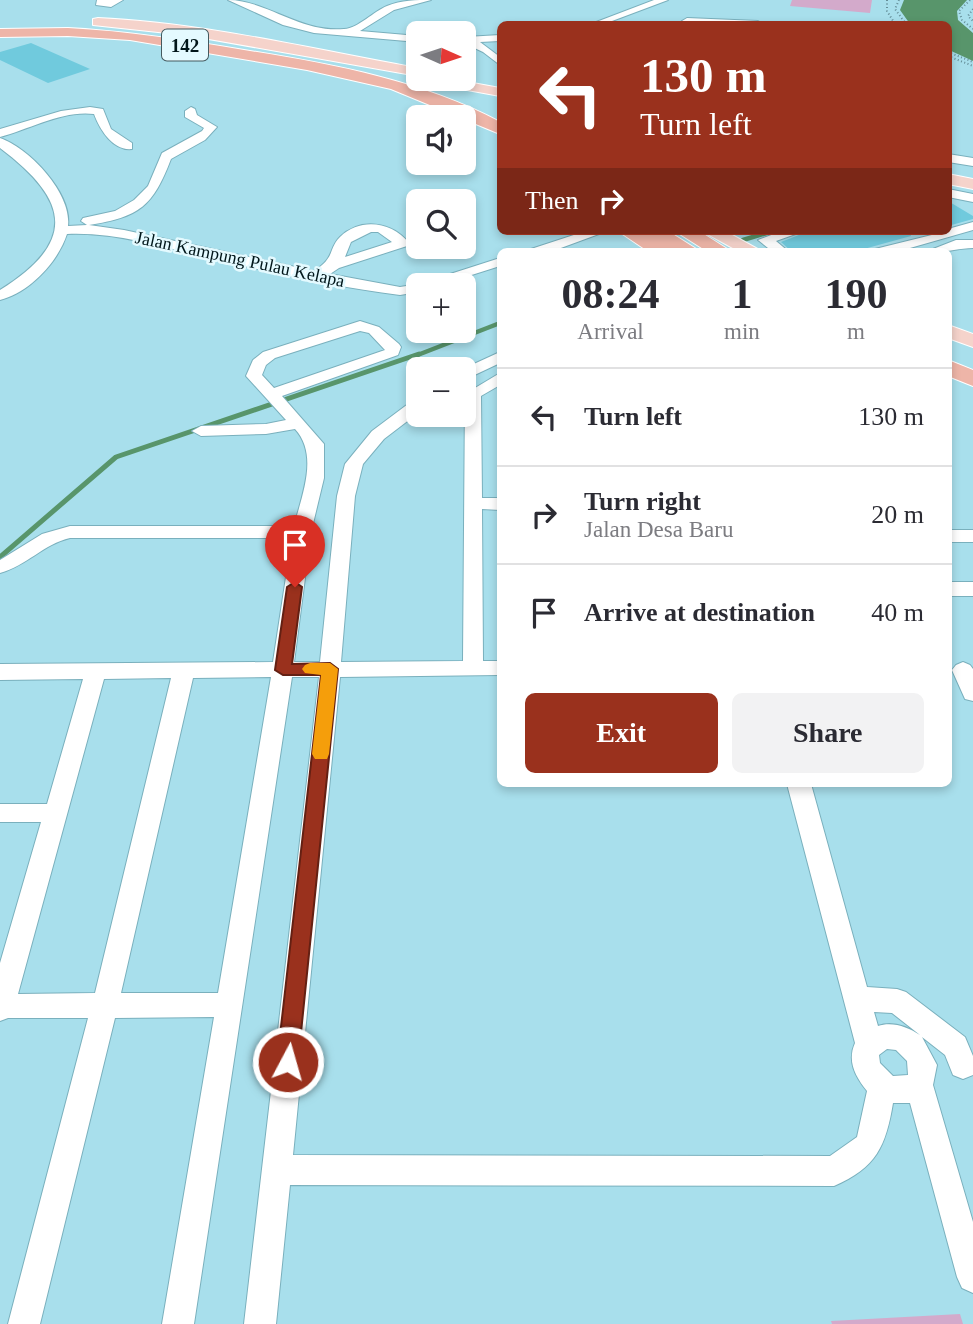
<!DOCTYPE html>
<meta charset="utf-8">
<style>
body{margin:0;font-family:"Times New Roman",serif;background:#f2f2f3;color:#2b2b33;height:100vh;display:flex;flex-direction:column;font-size:26px;white-space:nowrap}
*{box-sizing:border-box;margin:0}
p{font-size:23px;color:#7c7c81}
.icon{flex:none;width:38px;height:38px;fill:none;stroke:currentColor;stroke-width:2;stroke-linecap:round;stroke-linejoin:round}
.map{position:relative;flex:1;overflow:hidden}
.panel{position:absolute;left:497px;top:248px;width:455px;height:539px;display:flex;flex-direction:column;background:#fff;border-radius:10px;box-shadow:0 4px 10px #0003}
.panel>*{flex:none}
.guide{position:absolute;left:497px;top:21px;width:455px;height:214px;border-radius:10px;box-shadow:0 4px 10px #0003;background:#9a311d;color:#fff;overflow:hidden}
.needle{width:46px;rotate:93deg}
.buttons{position:absolute;left:406px;top:21px;display:grid;gap:14px}
.buttons a{display:grid;place-items:center;width:70px;height:70px;border-radius:10px;background:#fff;box-shadow:0 4px 10px #0003;font-size:35px}
.pin{position:absolute;display:grid;place-items:center;width:60px;height:60px;color:#fff;margin:-72px -30px;border-radius:50% 50% 50% 0;rotate:-45deg;box-shadow:0 0 7px #0007}
.pin .icon{rotate:45deg}
.me{position:absolute;width:77px;margin:-38px;rotate:6deg;stroke-linejoin:round;filter:drop-shadow(0 0 5px #0008)}
.turn{display:flex;align-items:center;gap:24px;height:147px;padding:0 28px;font-size:32px}
.turn .icon{width:91px;height:91px;stroke-width:2.5}
.turn b{display:block;font-size:49px;line-height:60px}
.then{display:flex;align-items:center;height:66px;padding:0 28px;background:#0003;gap:14px;font-size:26px}
.eta{display:flex;justify-content:space-evenly;align-items:center;height:119px;text-align:center}
.eta b{font-size:42px;font-weight:700;line-height:49px}
.action{display:flex;gap:14px;margin-top:auto;padding:14px 28px}
.action a{flex:1;height:80px;border-radius:10px;background:#9a311d;color:#fff;font-size:28px;font-weight:700;line-height:80px;text-align:center}
.action a+a{background:#f2f2f3;color:#2b2b33}
ul{padding:0;list-style:none}
li{display:flex;align-items:center;gap:21px;height:98px;padding:0 28px;border-top:2px solid #e1e1e2}
li div{flex:1}
li b{display:block;font-size:26px}
li em{font-style:normal}
.map>svg:first-child{display:block}
.green{fill:#d3aacb}
.water{fill:#58956b}
.lines{fill:none;stroke-linecap:round;stroke-linejoin:round}
.stream-far1{stroke:#58956b;stroke-width:4.5}
.stream{stroke:#58956b;stroke-width:5}
.building{fill:#70cadd}
.minor-casing{stroke:#7ab0bd;stroke-width:2}
.major-casing{stroke:#fff;stroke-width:2}
.highway-casing{stroke:#fff;stroke-width:2}
.path{stroke:#648d97;stroke-width:2;stroke-dasharray:1 2.5;stroke-linecap:butt}
.minor{fill:#fff;fill-rule:evenodd}
.major{fill:#f5d3cb;fill-rule:evenodd}
.highway{fill:#eeb5a8;fill-rule:evenodd}
.route{fill:#9a311d;stroke:#642013;stroke-width:2}
.slow{fill:#f59e0b}
.labels{text-anchor:middle;stroke-width:5;stroke-linejoin:round;paint-order:stroke}
.far-street-label{font-size:18px;fill:#01161a;stroke:#e4faff}
.shield{fill:#e4faff;stroke:#455a5f;stroke-width:2}
.shield-label{font-size:19px;font-weight:bold;fill:#01161a}
</style>
<div class="map">
<svg width="973" height="1324" viewBox="0 0 973 1324">
<rect width="100%" height="100%" fill="#a8dfec"/>
<path class="green" d="M 792,0 L 872,0 L 870,13 L 790,6 Z
M 960,1314 L 963,1324 L 832,1324 L 831,1321 Z"/>
<path class="water" d="M 904,0 L 967,0 L 957,11 L 958,20 L 973,33 L 973,61 L 949,50 L 948,24 L 910,24 L 900,10 Z"/>
<g class="lines">
<path class="stream-far1" d="M 743,240 L 773,231
M 415,356 L 500,323"/>
<path class="stream" d="M 0,557 L 116,457 L 419,354"/>
</g>
<path class="building" d="M 31,43 L 90,69 L 48,83 L 0,60 L 0,52 Z
M 948,201 L 973,216 L 973,219 L 948,226 Z
M 910,231 L 911,236 L 853,252 L 792,252 L 781,242 L 809,231 Z"/>
<g class="lines">
<g class="minor-casing">
<path id="minor" d="M 97,0 L 123,0 L 111,7 L 96,5 Z
M 228,0 C 266,0 300,33 344,29 C 359,28 374,11 387,6 C 401,0 417,0 431,0 L 394,10 L 360,31 L 418,36 L 418,42 L 314,33 L 283,25 Z
M 654,0 L 668,0 L 604,24 L 591,24 Z
M 687,18 L 758,21 L 763,24 L 683,23 L 682,21 Z
M 500,35 L 500,41 L 480,42 L 500,57 L 500,65 L 483,52 L 464,43 L 466,37 Z
M 90,107 L 103,109 L 111,129 L 132,143 L 132,149 C 113,151 100,130 94,114 C 63,110 30,129 0,137 L 0,129 L 61,111 Z
M 191,107 L 195,109 L 197,115 L 217,127 L 205,140 L 171,159 C 153,206 140,217 89,225 L 124,230 L 314,271 C 336,257 328,249 340,237 C 361,217 392,222 409,243 L 407,246 L 339,268 L 330,274 L 400,287 L 419,284 L 500,258 L 500,266 L 440,285 L 418,285 L 418,292 L 400,295 C 335,287 269,272 205,257 C 159,246 114,232 67,234 C 58,262 29,293 0,300 L 0,290 C 79,241 68,199 0,148 L 0,138 C 29,148 72,193 68,226 L 87,225 L 81,221 L 83,218 L 115,211 L 134,200 L 148,186 L 162,153 L 202,131 L 204,128 L 185,117 L 185,111 ZM 371,232 L 378,232 L 392,242 L 345,257 L 351,242 Z
M 948,154 L 973,158 L 973,166 L 948,162 Z
M 948,189 L 973,194 L 973,202 L 948,197 Z
M 973,222 L 973,230 L 896,252 L 873,252 L 875,249 L 948,231 L 948,229 Z
M 586,231 L 607,231 L 550,252 L 529,252 L 531,249 Z
M 782,231 L 804,231 L 776,241 L 789,252 L 773,252 L 758,240 Z
M 956,240 L 973,240 L 973,248 C 960,248 948,252 935,252 L 933,249 Z
M 360,321 L 379,327 L 399,344 L 401,347 L 398,355 L 282,396 L 324,444 L 324,478 L 311,532 L 294,662 L 320,662 L 337,496 L 345,464 L 372,431 L 412,401 L 418,400 L 418,413 L 384,439 L 363,464 L 355,496 L 341,662 L 463,661 L 465,394 L 500,373 L 500,385 L 481,396 L 482,498 L 500,498 L 500,510 L 482,509 L 483,661 L 500,661 L 500,675 L 340,677 L 293,1155 L 830,1156 L 857,1137 L 867,1091 C 855,1076 847,1061 855,1043 L 787,784 L 811,784 L 867,987 L 897,989 L 906,992 L 965,1037 L 973,1056 L 973,1075 L 963,1079 L 953,1075 L 945,1055 L 922,1037 L 937,1065 L 933,1085 L 973,1222 L 973,1293 L 962,1288 L 957,1277 L 910,1103 L 893,1103 C 886,1146 876,1168 834,1186 L 290,1185 L 276,1324 L 244,1324 L 319,677 L 292,677 L 194,1324 L 162,1324 L 214,1017 L 115,1018 L 40,1324 L 8,1324 L 88,1018 L 8,1018 L 0,1021 L 0,963 L 41,822 L 0,822 L 0,804 L 47,804 L 83,679 L 0,680 L 0,664 L 273,662 L 292,538 L 70,538 C 44,544 26,566 0,573 L 0,560 L 42,534 L 70,526 L 294,526 C 302,495 319,455 295,429 L 266,434 L 201,436 L 192,431 L 201,426 L 266,424 L 286,420 L 246,376 L 253,360 L 263,352 ZM 360,331 L 369,333 L 385,350 L 274,388 L 262,375 L 266,365 L 275,358 ZM 271,677 L 218,993 L 121,993 L 193,678 ZM 171,678 L 95,993 L 18,994 L 104,679 ZM 874,1012 L 892,1013 L 920,1035 C 908,1027 892,1021 878,1026 ZM 887,1049 L 896,1050 L 907,1061 L 908,1075 L 893,1076 L 880,1063 L 879,1055 Z
M 500,352 L 500,363 L 464,380 L 463,369 Z
M 948,530 L 973,530 L 973,542 L 948,542 Z
M 948,582 L 973,582 L 973,596 L 948,596 Z
M 963,662 L 970,665 L 973,669 L 973,701 L 965,699 L 952,670 L 956,665 Z"/>
</g>
<g class="major-casing">
<path id="major" d="M 98,18 C 205,23 312,49 418,68 L 418,76 L 186,35 L 93,25 L 93,19 Z
M 422,79 L 451,79 L 500,88 L 500,96 L 429,83 Z
M 948,174 L 973,179 L 973,189 L 948,184 Z
M 702,231 L 725,231 L 763,252 L 740,252 Z
M 948,325 L 973,334 L 973,347 L 948,338 Z"/>
</g>
<g class="highway-casing">
<path id="highway" d="M 68,28 C 127,31 185,40 244,50 C 331,64 421,80 500,122 L 500,134 L 391,89 L 307,70 L 130,40 L 68,36 L 0,37 L 0,29 Z
M 618,231 L 646,233 L 644,231 L 668,231 L 701,252 L 677,252 L 671,249 L 673,252 L 649,252 Z
M 675,231 L 699,231 L 732,252 L 708,252 Z
M 948,360 L 973,370 L 973,386 L 948,376 Z"/>
</g>
<path class="path" d="M 887,0 L 887,11 L 895,24
M 899,0 L 895,9 L 906,24
M 970,0 L 959,11 L 962,20 L 973,29
M 973,9 L 968,16 L 973,21
M 948,52 L 973,62
M 948,56 L 973,66"/>
<use href="#minor" class="minor"/>
<use href="#major" class="major"/>
<use href="#highway" class="highway"/>
</g>
<path class="route" d="M 295,582 L 302,587 L 292,664 L 330,663 L 338,669 L 298,1062 L 295,1069 L 288,1072 L 280,1069 L 277,1062 L 321,675 L 283,675 L 275,670 L 287,587 Z"/>
<path class="slow" d="M 310,663 L 330,663 L 338,669 L 329,754 L 327,759 L 315,759 L 312,754 L 321,675 L 305,673 L 302,669 L 305,665 Z"/>
<g class="labels">
<g class="far-street-label">
<text transform="translate(240 259) rotate(12)" y="6">Jalan Kampung Pulau Kelapa</text>
</g>
<rect class="shield" x="162" y="29.5" width="46" height="31" rx="5"/>
<g class="shield-label">
<text x="185" y="52">142</text>
</g>
</g>
</svg>
<div class="buttons">
<a><svg class="needle" viewBox="-14 -14 28 28"><path d="M0-13l5 13h-10z" fill="#e53935"/><path d="M0 13l5-13h-10z" fill="#7c7c81"/></svg></a>
<a><svg class="icon" aria-label="sound" viewBox="0 0 24 24"><path d="M4 9h4l5-4v14l-5-4H4zM17 9q2 3 0 6"/></svg></a>
<a><svg class="icon" aria-label="search" viewBox="0 0 24 24"><circle cx="10" cy="10" r="6"/><path d="M15 15l6 6"/></svg></a>
<a>+</a>
<a>−</a>
</div>
<div class="pin" style="left:295px;top:587px;background:#d93025"><svg class="icon" aria-label="arrive" viewBox="0 0 24 24"><path d="M6 21V4h12l-3 4 3 4H6"/></svg></div>
<svg class="me" style="left:288px;top:1062px" viewBox="-20 -20 40 40"><circle r="17" fill="#9a311d" stroke="#fff" stroke-width="3"/><path d="M0-11L8 9 0 5-8 9z" fill="#fff"/></svg>
<div class="guide">
<div class="turn"><svg class="icon" aria-label="left" viewBox="0 0 24 24"><path d="M17 20v-9H6M10 6l-5 5 5 5"/></svg><div><b>130 m</b>Turn left</div></div>
<div class="then">Then<svg class="icon" aria-label="right" viewBox="0 0 24 24"><path d="M7 20v-9h11M14 6l5 5-5 5"/></svg></div>
</div>
<section class="panel">
<div class="eta">
<div><b>08:24</b><p>Arrival</p></div>
<div><b>1</b><p>min</p></div>
<div><b>190</b><p>m</p></div>
</div>
<ul>
<li><svg class="icon" aria-label="left" viewBox="0 0 24 24"><path d="M17 20v-9H6M10 6l-5 5 5 5"/></svg><div><b>Turn left</b></div><em>130 m</em></li>
<li><svg class="icon" aria-label="right" viewBox="0 0 24 24"><path d="M7 20v-9h11M14 6l5 5-5 5"/></svg><div><b>Turn right</b><p>Jalan Desa Baru</p></div><em>20 m</em></li>
<li><svg class="icon" aria-label="arrive" viewBox="0 0 24 24"><path d="M6 21V4h12l-3 4 3 4H6"/></svg><div><b>Arrive at destination</b></div><em>40 m</em></li>
</ul>
<div class="action"><a>Exit</a><a>Share</a></div>
</section>
</div>
